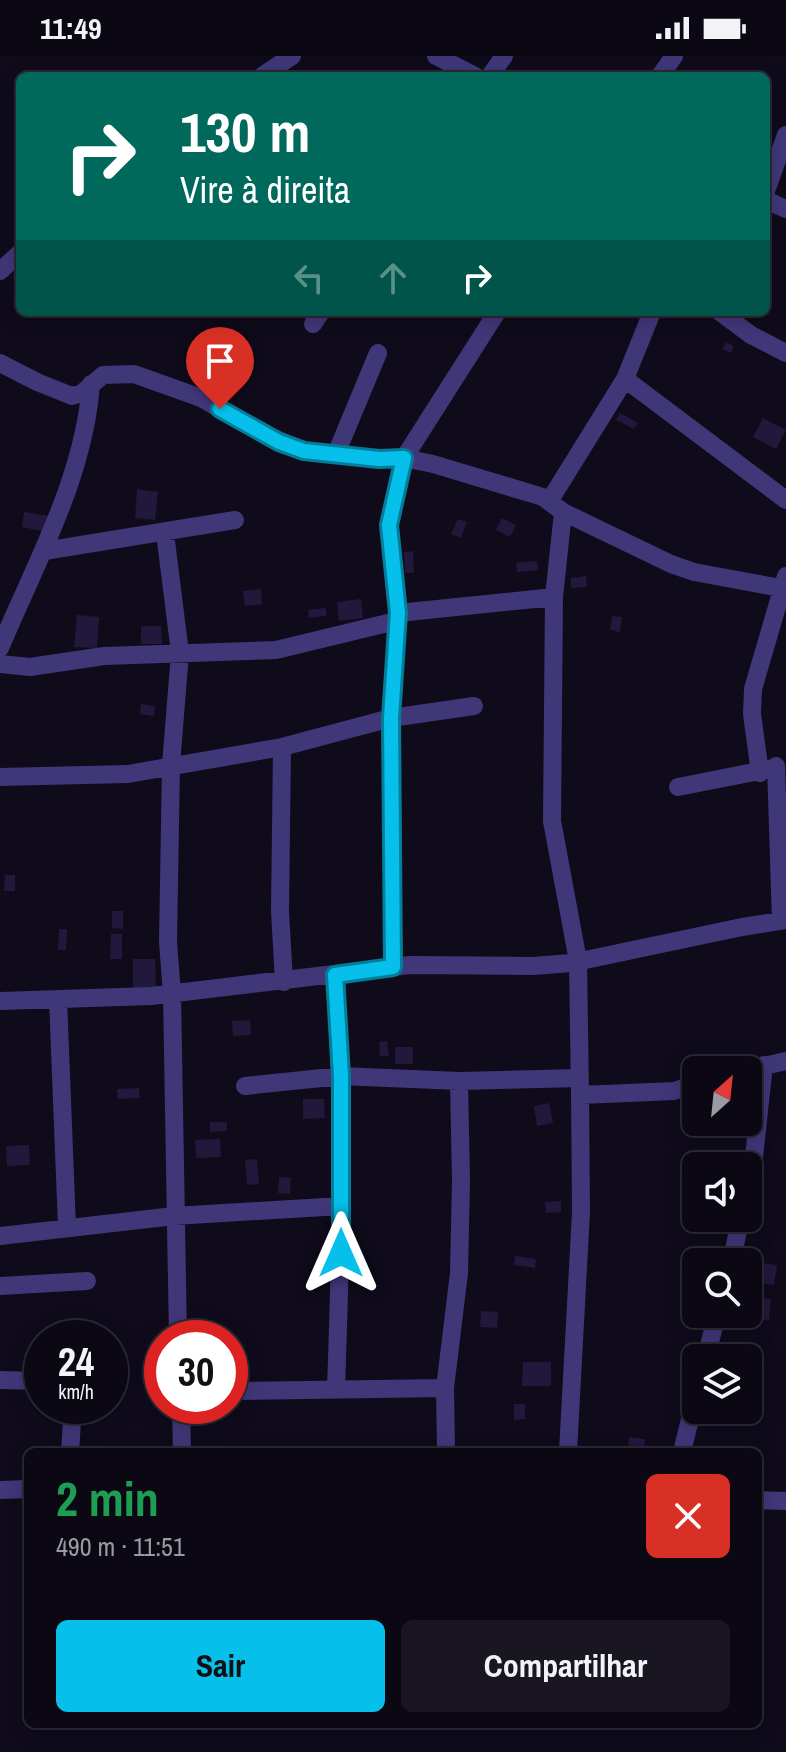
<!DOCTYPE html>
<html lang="pt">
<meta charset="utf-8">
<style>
body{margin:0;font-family:"Archivo Narrow",sans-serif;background:#191622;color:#f1f3f6;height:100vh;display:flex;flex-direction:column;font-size:30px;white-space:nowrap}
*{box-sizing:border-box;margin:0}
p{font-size:26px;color:#9a9aa0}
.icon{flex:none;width:44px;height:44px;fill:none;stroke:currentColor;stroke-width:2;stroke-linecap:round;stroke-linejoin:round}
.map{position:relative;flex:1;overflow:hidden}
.drawer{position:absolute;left:24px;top:1392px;width:738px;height:280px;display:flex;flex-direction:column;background:#0b0814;border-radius:12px;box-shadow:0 4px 20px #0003,0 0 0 2px #2b2934}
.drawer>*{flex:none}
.banner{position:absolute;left:16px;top:16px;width:754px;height:244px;border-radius:12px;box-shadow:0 4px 20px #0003,0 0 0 2px #2b2934;background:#00695c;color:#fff;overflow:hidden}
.needle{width:52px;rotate:27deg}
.tools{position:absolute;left:682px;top:1000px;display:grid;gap:16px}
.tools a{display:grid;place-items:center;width:80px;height:80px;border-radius:12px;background:#0b0814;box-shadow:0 4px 20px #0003,0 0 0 2px #2b2934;font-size:40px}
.speed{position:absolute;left:24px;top:1264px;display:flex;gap:16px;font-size:40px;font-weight:700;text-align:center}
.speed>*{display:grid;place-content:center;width:104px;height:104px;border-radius:50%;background:#0b0814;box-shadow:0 4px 20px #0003,0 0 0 2px #2b2934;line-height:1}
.speed small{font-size:20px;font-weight:400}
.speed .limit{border:12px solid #d22;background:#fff;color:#111}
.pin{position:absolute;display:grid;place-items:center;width:68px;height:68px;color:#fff;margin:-82px -34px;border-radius:50% 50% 50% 0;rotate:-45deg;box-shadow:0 0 8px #0007}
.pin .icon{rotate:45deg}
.me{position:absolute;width:88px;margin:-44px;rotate:0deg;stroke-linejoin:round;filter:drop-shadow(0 0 6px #0008)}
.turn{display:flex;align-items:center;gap:28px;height:168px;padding:0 32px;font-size:36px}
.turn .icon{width:104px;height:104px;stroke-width:2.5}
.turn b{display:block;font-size:56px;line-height:68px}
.lanes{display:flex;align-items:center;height:76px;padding:0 32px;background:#0003;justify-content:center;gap:40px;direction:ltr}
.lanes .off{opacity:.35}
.round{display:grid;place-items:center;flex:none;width:84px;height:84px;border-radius:12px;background:#191622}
.summary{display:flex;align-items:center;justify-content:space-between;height:136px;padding:0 32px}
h1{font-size:48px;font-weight:700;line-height:60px;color:#1e9e55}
.button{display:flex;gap:16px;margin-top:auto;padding:16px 32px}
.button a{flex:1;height:92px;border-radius:12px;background:#06c0eb;color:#111;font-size:32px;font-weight:700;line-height:92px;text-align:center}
.button a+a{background:#191622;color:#f1f3f6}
.status{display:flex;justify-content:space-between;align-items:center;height:56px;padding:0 40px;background:#0b0814;direction:ltr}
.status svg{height:22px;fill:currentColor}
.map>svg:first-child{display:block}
.building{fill:#22183c}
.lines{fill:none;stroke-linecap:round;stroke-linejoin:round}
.minor{stroke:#403779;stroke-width:18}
.route-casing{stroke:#047d99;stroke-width:20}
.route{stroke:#06c0eb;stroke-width:14}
</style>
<div class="status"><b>11:49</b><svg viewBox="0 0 49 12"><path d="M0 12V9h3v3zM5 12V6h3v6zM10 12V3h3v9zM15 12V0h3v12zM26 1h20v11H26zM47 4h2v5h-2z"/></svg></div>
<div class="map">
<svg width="786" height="1696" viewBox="0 0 786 1696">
<rect width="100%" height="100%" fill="#0f0b1b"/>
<path class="building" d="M 726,286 L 734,290 L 731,297 L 722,293 Z
M 620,357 L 638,367 L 634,373 L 616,364 Z
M 763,362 L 786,374 L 776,393 L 753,381 Z
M 137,433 L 158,436 L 155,464 L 135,462 Z
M 24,456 L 49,460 L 47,476 L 22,471 Z
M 502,462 L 516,469 L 510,481 L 496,474 Z
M 458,463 L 467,466 L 461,482 L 451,478 Z
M 413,495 L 414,517 L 405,517 L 404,496 Z
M 537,505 L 538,514 L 517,516 L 516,507 Z
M 586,520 L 587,531 L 571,532 L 571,522 Z
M 261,533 L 262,548 L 245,550 L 243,535 Z
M 361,543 L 363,562 L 339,565 L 337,546 Z
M 326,552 L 326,560 L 309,562 L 308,554 Z
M 77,559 L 99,561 L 97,592 L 74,591 Z
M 612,560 L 622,561 L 620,576 L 610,574 Z
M 141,570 L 161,570 L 162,588 L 141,588 Z
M 141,648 L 155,650 L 154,660 L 140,658 Z
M 5,819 L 15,819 L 15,835 L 4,835 Z
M 112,855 L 123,855 L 123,873 L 112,872 Z
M 59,873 L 67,873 L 66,894 L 58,894 Z
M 111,878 L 122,878 L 122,903 L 110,903 Z
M 133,903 L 155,903 L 156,932 L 133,932 Z
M 250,964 L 251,979 L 233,980 L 232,965 Z
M 387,985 L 389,1000 L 380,1000 L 379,986 Z
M 395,991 L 413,991 L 413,1008 L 395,1008 Z
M 139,1032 L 140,1042 L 118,1043 L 117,1033 Z
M 303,1043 L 324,1043 L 325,1062 L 303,1063 Z
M 549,1047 L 553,1067 L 537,1070 L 534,1050 Z
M 210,1066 L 227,1066 L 227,1075 L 210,1076 Z
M 220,1083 L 221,1101 L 196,1102 L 195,1084 Z
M 29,1089 L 30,1109 L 7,1110 L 6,1090 Z
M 257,1103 L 259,1128 L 247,1129 L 245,1104 Z
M 279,1121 L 291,1122 L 290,1138 L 278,1137 Z
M 561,1145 L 561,1156 L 546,1157 L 545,1146 Z
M 515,1200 L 536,1203 L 535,1212 L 514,1209 Z
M 748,1205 L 777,1209 L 774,1229 L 748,1225 Z
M 748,1242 L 771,1243 L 769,1264 L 744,1262 L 744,1258 L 748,1258 Z
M 481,1255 L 498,1256 L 497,1272 L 480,1271 Z
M 523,1306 L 551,1306 L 551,1330 L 522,1330 Z
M 514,1348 L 525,1348 L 525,1363 L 514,1364 Z
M 629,1381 L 645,1383 L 644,1394 L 628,1392 Z"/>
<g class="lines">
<path class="minor" d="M 436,0 L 475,20
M 262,20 L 292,0
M 490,20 L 504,0
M 660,20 L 674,0
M 766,135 L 786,79
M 766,144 L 786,153
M 0,215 L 20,197
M 720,256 L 751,279 L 786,297
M 313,268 L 321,256
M 0,307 L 37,326 L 72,340 L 82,337 L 103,319 L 134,318 L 201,342 L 258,375 L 304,395 L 379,403 L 404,402 L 433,408 L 543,441 L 563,456 L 671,508 L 694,516 L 786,533
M 625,323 L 786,444
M 336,398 L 378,297
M 550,444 L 625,323 L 652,256
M 563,456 L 554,541 L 552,765 L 578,905 L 580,1039 L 581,1156 L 568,1396
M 165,477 L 180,597 L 171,709 L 168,886 L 172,938 L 178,1282
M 44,495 L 235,464
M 398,557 L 554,541
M 0,592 C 36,506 84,422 91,328
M 0,608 L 30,611 L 104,600 L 276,594 L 396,565
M 282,691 L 280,855 L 284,926
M 776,710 L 781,865
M 760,717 L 752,658 L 753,633 L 786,520
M 0,721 L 128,718 L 282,691 L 391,662 L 474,650
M 678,731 L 769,713
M 393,911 L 391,662 L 398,557 L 389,469 L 404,402 L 497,256
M 335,919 C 344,1057 341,1194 336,1332
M 58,943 L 67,1171
M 0,945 L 151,940 L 410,909 L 533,910 L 571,907 L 742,871 L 786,864
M 746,1014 L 786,1005
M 245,1030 L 341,1020 L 459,1025 L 580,1022
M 580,1039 L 674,1035 L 696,1028
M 748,1133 L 753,1110 L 764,1009
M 0,1180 L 174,1160 L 341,1150
M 731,1206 L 741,1162
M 0,1230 L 87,1225
M 706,1302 L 717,1258
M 0,1324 L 42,1325
M 230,1335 L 445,1332
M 181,1350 L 182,1396
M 70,1396 L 73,1350
M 446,1396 L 445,1332 L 459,1217 L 461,1125 L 459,1025
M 682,1396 L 696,1339
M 0,1434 L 28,1433
M 758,1444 L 786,1445"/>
</g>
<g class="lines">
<g class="route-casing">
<path id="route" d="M 220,353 L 279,386 L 304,395 L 379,403 L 404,402 L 389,469 L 398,557 L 391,662 L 393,911 L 335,919 L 341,1020 L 341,1197"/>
</g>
<use href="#route" class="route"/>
</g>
</svg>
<div class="tools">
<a><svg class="needle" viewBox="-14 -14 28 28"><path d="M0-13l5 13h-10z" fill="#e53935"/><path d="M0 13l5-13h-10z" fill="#9a9aa0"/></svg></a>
<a><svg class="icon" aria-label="sound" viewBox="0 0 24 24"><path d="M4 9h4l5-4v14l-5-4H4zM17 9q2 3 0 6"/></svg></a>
<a><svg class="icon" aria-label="search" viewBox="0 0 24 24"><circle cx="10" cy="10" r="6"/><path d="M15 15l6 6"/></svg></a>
<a><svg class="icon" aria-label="layers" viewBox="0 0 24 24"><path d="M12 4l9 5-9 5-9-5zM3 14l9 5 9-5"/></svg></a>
</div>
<div class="speed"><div>24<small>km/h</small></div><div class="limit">30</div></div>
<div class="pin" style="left:220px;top:353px;background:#d93025"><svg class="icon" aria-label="arrive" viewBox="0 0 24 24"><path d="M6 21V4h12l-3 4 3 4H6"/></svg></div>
<svg class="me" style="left:341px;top:1197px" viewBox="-20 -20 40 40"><path d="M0-17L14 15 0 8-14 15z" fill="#06c0eb" stroke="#fff" stroke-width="4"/></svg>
<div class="banner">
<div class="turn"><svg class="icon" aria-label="right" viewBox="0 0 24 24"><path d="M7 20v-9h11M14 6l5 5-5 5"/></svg><div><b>130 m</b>Vire à direita</div></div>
<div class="lanes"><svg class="icon off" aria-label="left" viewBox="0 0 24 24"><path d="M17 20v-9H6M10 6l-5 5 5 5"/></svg><svg class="icon off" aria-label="ahead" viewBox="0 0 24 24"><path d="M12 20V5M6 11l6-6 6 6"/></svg><svg class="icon" aria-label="right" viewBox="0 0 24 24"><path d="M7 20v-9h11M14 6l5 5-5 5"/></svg></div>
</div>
<section class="drawer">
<div class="summary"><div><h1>2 min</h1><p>490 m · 11:51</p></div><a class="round" style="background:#d93025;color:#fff"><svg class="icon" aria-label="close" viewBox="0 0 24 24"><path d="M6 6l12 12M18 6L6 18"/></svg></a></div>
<div class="button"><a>Sair</a><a>Compartilhar</a></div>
</section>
</div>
